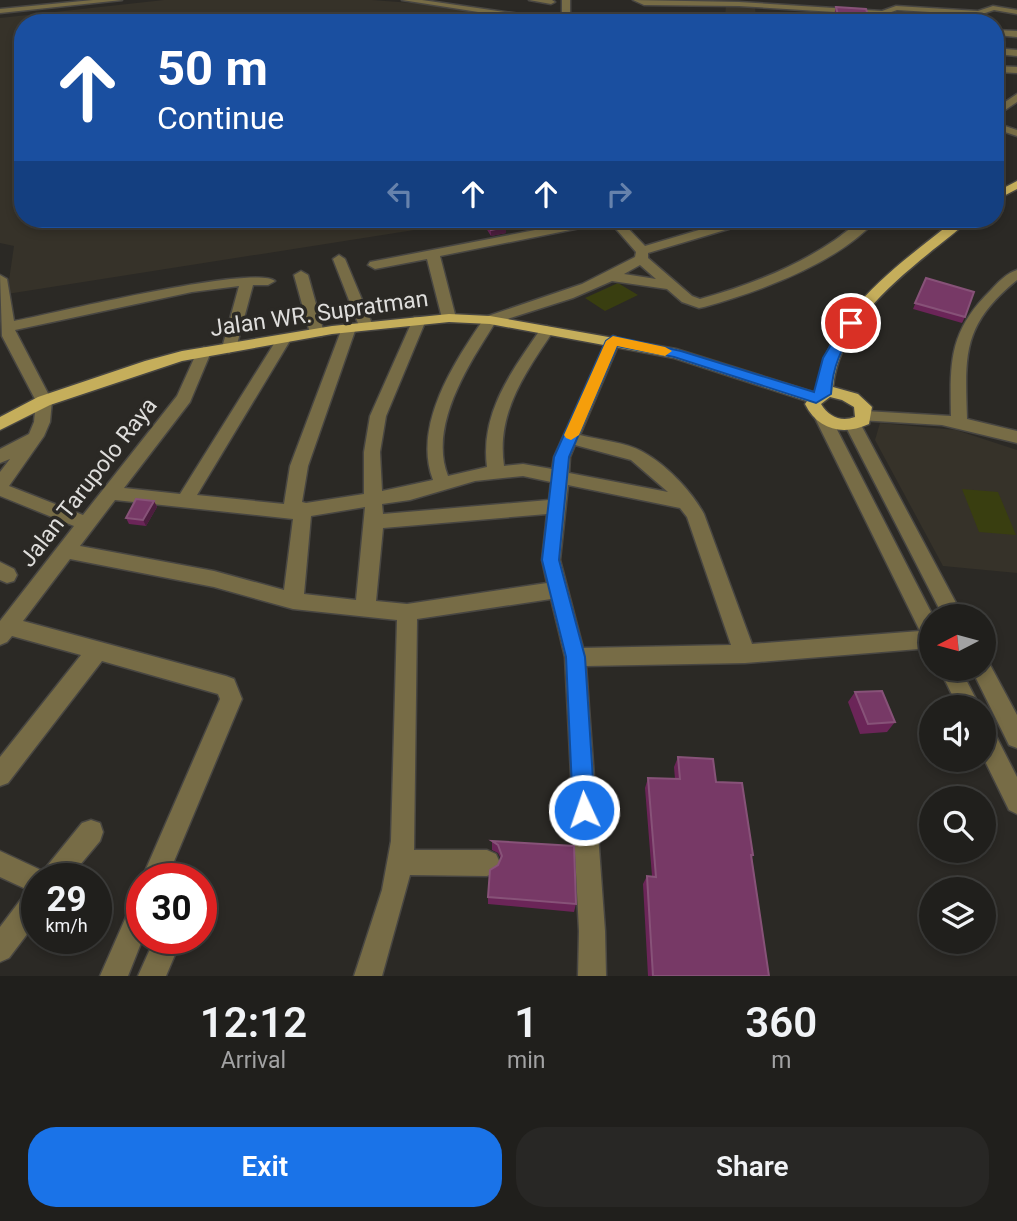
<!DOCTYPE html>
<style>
body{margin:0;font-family:Roboto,sans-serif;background:#282725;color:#f1f3f6;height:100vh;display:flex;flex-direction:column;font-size:26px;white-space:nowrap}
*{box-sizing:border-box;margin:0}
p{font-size:23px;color:#a2a2a3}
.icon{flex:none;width:38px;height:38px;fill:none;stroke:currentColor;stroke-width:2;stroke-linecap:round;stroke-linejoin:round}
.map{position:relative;height:976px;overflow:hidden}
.panel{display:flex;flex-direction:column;background:#201f1c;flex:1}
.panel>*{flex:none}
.banner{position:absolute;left:14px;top:14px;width:990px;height:214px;border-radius:28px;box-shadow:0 4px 10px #0003,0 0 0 2px #3d3d3b;background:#1a4fa0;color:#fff;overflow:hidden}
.needle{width:46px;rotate:264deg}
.buttons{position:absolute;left:919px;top:604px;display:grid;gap:14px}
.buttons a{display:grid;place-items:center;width:77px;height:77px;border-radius:50%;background:#201f1c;box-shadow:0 4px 10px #0003,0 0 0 2px #3d3d3b;font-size:35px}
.speed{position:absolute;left:21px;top:863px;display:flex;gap:14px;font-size:35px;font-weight:700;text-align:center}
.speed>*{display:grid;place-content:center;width:91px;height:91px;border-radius:50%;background:#201f1c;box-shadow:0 4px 10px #0003,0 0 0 2px #3d3d3b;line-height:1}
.speed small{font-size:18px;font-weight:400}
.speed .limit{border:10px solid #d22;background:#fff;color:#111}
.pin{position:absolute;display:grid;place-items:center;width:60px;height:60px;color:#fff;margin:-30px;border:4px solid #fff;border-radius:50%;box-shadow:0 2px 7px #0007}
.me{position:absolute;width:77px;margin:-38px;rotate:357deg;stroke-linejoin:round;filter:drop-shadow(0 0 5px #0008)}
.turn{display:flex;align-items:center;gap:24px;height:147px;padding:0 28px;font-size:32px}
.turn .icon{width:91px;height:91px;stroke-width:2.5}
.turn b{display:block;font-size:49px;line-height:60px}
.lanes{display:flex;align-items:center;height:66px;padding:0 28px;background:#0003;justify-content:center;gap:35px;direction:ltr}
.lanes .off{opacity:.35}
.eta{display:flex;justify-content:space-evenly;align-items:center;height:119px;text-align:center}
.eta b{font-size:42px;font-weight:600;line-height:49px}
.primary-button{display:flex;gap:14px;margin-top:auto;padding:14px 28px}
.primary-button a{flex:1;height:80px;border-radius:28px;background:#1a73e8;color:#fff;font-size:28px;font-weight:600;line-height:80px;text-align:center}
.primary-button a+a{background:#282725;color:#f1f3f6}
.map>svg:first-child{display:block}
.built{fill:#363229}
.green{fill:#393e10}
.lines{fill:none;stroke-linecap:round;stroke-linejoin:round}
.minor-casing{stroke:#484642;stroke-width:3}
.major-casing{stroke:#484642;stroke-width:3}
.minor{fill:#776c46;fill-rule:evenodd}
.major{fill:#c5ae5b;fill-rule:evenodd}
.wall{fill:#6b2558}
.shaded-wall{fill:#4c1e3e}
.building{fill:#773966;stroke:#875278;stroke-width:2}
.route{fill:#1a73e8;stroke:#114b97;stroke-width:2}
.slow{fill:#f59e0b}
.labels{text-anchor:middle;stroke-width:7;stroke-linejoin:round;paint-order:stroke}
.street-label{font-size:23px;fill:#dedddb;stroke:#2b2925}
</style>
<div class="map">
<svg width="1017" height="976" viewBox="0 0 1017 976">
<rect width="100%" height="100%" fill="#2b2925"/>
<path class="built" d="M 164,0 L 372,0 L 439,5 L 540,23 L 23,23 L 23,219 L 484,219 L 7,294 L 14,246 L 0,243 L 0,18 Z
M 726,4 L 755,5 L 756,23 L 725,19 Z
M 880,423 L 956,430 L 1017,450 L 1017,573 L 943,566 L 875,440 Z"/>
<path class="green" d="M 618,283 L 638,295 L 605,311 L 585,298 Z
M 962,489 L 998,492 L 1016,535 L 979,532 Z"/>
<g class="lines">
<g class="minor-casing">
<path id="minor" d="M 93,0 L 122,0 L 0,13 L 0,9 Z
M 402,0 L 422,0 L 554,19 L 562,17 L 562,0 L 570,0 L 570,18 L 549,23 Z
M 529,0 L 552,0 L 555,2 L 551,4 Z
M 633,0 L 739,2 L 882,11 L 896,6 L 978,11 L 993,6 L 1017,10 L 1017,14 L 994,10 L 979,15 L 897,10 L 883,15 L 739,6 L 644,5 Z
M 647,21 L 735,21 L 739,23 L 643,23 Z
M 996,30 L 1017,31 L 1017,37 L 996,35 Z
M 996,48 L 1017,50 L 1017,56 L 996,54 Z
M 996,66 L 1017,67 L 1017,73 L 996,72 Z
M 1017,94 L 1017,102 L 996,116 L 996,108 Z
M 996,123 L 1017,130 L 1017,136 L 996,129 Z
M 592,219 L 619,219 L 645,246 L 736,219 L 754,219 L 752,222 L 648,253 L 648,258 L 692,296 L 700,299 C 747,286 794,268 835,240 C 849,230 860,218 877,219 C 837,264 760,291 704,307 L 699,308 L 682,302 L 667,289 L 612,281 L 573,298 L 495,323 C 469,364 428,426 448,476 L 487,467 C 480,412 512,371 542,327 L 547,326 L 554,330 C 526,372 496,412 504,466 L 523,464 L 552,469 L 554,457 L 606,341 L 613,336 L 618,338 L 620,341 L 580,435 C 599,440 626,442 643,452 C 667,465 692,492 704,514 L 752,644 L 920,631 L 815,418 L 823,412 L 831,418 L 933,616 L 931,648 L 745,663 L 586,666 L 605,931 L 606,976 L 578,976 L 579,931 L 565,657 L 551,599 L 417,619 L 414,850 L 487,850 L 496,854 L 500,863 L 496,872 L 487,876 L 410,875 L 382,976 L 354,976 L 382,890 L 391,841 L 397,620 L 293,609 L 214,587 L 70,559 L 23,621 L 226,676 L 234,679 L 242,699 L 167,878 L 142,878 L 220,699 L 218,694 L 102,661 L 8,783 L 0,786 L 0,757 L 81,655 L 12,636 L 7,642 L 0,645 L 0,621 L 74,526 L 0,496 L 0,472 L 10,459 L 0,463 L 0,449 L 29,434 L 34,422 L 36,401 L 2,336 L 0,275 L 7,279 L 14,321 C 51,314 254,264 275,281 L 268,285 L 253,285 L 236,348 L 229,353 L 222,348 L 239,286 L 192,292 L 15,330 L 52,401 L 50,422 L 44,436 L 9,486 L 83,515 L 177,396 L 197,352 L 204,347 L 211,352 L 190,402 L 124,488 L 180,494 L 277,339 L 284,335 L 291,339 L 197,495 L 284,504 L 290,466 L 342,328 L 344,325 L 354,325 L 356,328 L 308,466 L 302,502 L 306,503 L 364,494 L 364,452 L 370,416 L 414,317 L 424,317 L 426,320 L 386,416 L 380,452 L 382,491 L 433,480 C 412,425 455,361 485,317 L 582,284 L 635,257 L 636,252 L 610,222 L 440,256 L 456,318 L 449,322 L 442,318 L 427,259 L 375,269 L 368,265 L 370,262 ZM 640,265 L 656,279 L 624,274 ZM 575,445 L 631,460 L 668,492 L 569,473 L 570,457 ZM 523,476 L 551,482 L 549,500 L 383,514 L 382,504 L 410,500 L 475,481 ZM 568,485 L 680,508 L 687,517 L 731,645 L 583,648 L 560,560 ZM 115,500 L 293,519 L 284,590 L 214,571 L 80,546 ZM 365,507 L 356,600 L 304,594 L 311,516 ZM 547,514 L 542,560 L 547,583 L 407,604 L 376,601 L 383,528 Z
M 339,255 L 345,259 L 373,326 L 371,329 L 361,329 L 359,326 L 333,259 Z
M 1017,270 L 1017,280 C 962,325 965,354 967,419 L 1017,431 L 1017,443 L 942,425 L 859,420 L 857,416 L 859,412 L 865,411 L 951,416 C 950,361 949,331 991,290 C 998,282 1007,273 1017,270 Z
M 301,271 L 308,275 L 324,333 L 322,336 L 312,336 L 310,333 L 294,275 Z
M 853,419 L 861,425 L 963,616 L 943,616 L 845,425 Z
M 0,562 L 14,569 L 17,575 L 14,581 L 7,583 L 0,580 Z
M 984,659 L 988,661 L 1017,715 L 1017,748 L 1009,745 L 971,668 L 984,668 Z
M 939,668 L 960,668 L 980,707 L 958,707 Z
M 984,725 L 992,728 L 1017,777 L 1017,814 L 1009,810 L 984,759 Z
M 91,820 L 100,823 L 103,832 L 100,841 L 69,878 L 37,878 L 37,921 L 9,958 L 0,962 L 0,927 L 28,890 L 0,877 L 0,851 L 43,871 L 82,823 Z
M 142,897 L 143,938 L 128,976 L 100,976 L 133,901 Z
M 155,938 L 182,938 L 166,976 L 138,976 Z"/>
</g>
<g class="major-casing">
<path id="major" d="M 1017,181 L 1017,189 L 996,200 L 996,192 Z
M 956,219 L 969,219 C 957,232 941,243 928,254 C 885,289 839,329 833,387 L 858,394 L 872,407 L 869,424 C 843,436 818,430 805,404 L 807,401 L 674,358 L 490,324 L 449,322 L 332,334 L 182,361 L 50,405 L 0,430 L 0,417 L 38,397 L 145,361 L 182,351 L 332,326 L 449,314 L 490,316 L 676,349 L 813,392 L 817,390 C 827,312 899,265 956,219 ZM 830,397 L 842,400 L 854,407 L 855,417 C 841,422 829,417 821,404 Z"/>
</g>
<use href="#minor" class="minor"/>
<use href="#major" class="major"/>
</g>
<path class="wall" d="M 836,7 L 870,21 L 870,23 L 836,23 L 834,15 Z
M 482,219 L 500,219 L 506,227 L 506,233 L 491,236 L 482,222 Z
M 926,278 L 965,317 L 962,323 L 913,309 Z
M 154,501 L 157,507 L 146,526 L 129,524 L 126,518 Z
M 855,692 L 895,722 L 887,732 L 860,734 L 848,702 Z
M 678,757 L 716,782 L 753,855 L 752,858 L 769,976 L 648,976 L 643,884 L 647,876 L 652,876 L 645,788 L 648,778 L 675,779 L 674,767 Z
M 492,841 L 574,846 L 576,904 L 574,912 L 488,904 L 488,897 L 501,859 L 498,853 L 492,850 Z"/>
<path class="shaded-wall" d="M 506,227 L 506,233 L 491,236 L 491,230 Z
M 154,501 L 157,507 L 146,526 L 143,520 Z"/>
<path class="building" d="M 836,7 L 866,9 L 870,21 L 839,19 Z
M 483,219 L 500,219 L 506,227 L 491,230 Z
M 926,278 L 974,292 L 965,317 L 915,303 Z
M 136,499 L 154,501 L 143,520 L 126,518 Z
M 882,691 L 895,722 L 868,724 L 855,692 Z
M 678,757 L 713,759 L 716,782 L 742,783 L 753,855 L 751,855 L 769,976 L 653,976 L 647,876 L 656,877 L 648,778 L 680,779 Z
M 492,841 L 574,846 L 576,904 L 488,897 L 490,870 L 498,865 L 502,856 L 498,845 Z"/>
<path class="route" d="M 851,319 L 857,323 C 842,349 833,363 831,394 L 816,403 L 674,357 L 617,346 L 569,457 L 559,560 L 585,657 L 595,810 L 592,818 L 584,821 L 577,818 L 573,810 L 566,657 L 542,560 L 554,457 L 606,341 L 613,336 L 681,351 L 814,392 L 823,358 L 846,320 Z"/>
<path class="slow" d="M 613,336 L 665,347 L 672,351 L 665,356 L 617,346 L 579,435 L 571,440 L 566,438 L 564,435 L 606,341 Z"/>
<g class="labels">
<g class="street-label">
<text transform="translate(319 313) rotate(-8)" y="8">Jalan WR. Supratman</text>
<text transform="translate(88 482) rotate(-52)" y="8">Jalan Tarupolo Raya</text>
</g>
</g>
</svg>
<div class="buttons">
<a><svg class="needle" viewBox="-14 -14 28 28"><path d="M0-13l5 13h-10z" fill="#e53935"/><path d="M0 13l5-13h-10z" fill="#a2a2a3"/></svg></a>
<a><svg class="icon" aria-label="sound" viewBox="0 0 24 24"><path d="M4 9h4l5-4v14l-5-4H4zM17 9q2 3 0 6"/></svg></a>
<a><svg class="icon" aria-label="search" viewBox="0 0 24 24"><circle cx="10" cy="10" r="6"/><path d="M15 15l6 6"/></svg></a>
<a><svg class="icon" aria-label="layers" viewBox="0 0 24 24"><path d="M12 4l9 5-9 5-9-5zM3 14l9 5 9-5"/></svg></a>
</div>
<div class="speed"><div>29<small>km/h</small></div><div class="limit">30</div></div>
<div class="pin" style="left:851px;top:323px;background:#d93025"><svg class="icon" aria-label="arrive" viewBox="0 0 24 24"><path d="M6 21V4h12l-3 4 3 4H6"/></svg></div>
<svg class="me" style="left:584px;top:810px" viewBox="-20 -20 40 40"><circle r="17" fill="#1a73e8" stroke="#fff" stroke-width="3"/><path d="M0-11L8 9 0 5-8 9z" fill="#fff"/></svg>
<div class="banner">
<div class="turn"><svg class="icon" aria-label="ahead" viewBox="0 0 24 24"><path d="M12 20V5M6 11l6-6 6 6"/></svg><div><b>50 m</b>Continue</div></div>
<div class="lanes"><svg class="icon off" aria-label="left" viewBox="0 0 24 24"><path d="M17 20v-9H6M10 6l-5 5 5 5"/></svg><svg class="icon" aria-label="ahead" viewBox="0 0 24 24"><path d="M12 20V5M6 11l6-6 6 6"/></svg><svg class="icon" aria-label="ahead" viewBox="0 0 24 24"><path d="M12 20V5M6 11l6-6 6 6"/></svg><svg class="icon off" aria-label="right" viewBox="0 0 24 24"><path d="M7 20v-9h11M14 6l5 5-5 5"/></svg></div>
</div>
</div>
<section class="panel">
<div class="eta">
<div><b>12:12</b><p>Arrival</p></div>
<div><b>1</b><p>min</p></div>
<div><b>360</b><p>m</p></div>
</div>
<div class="primary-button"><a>Exit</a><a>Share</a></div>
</section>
